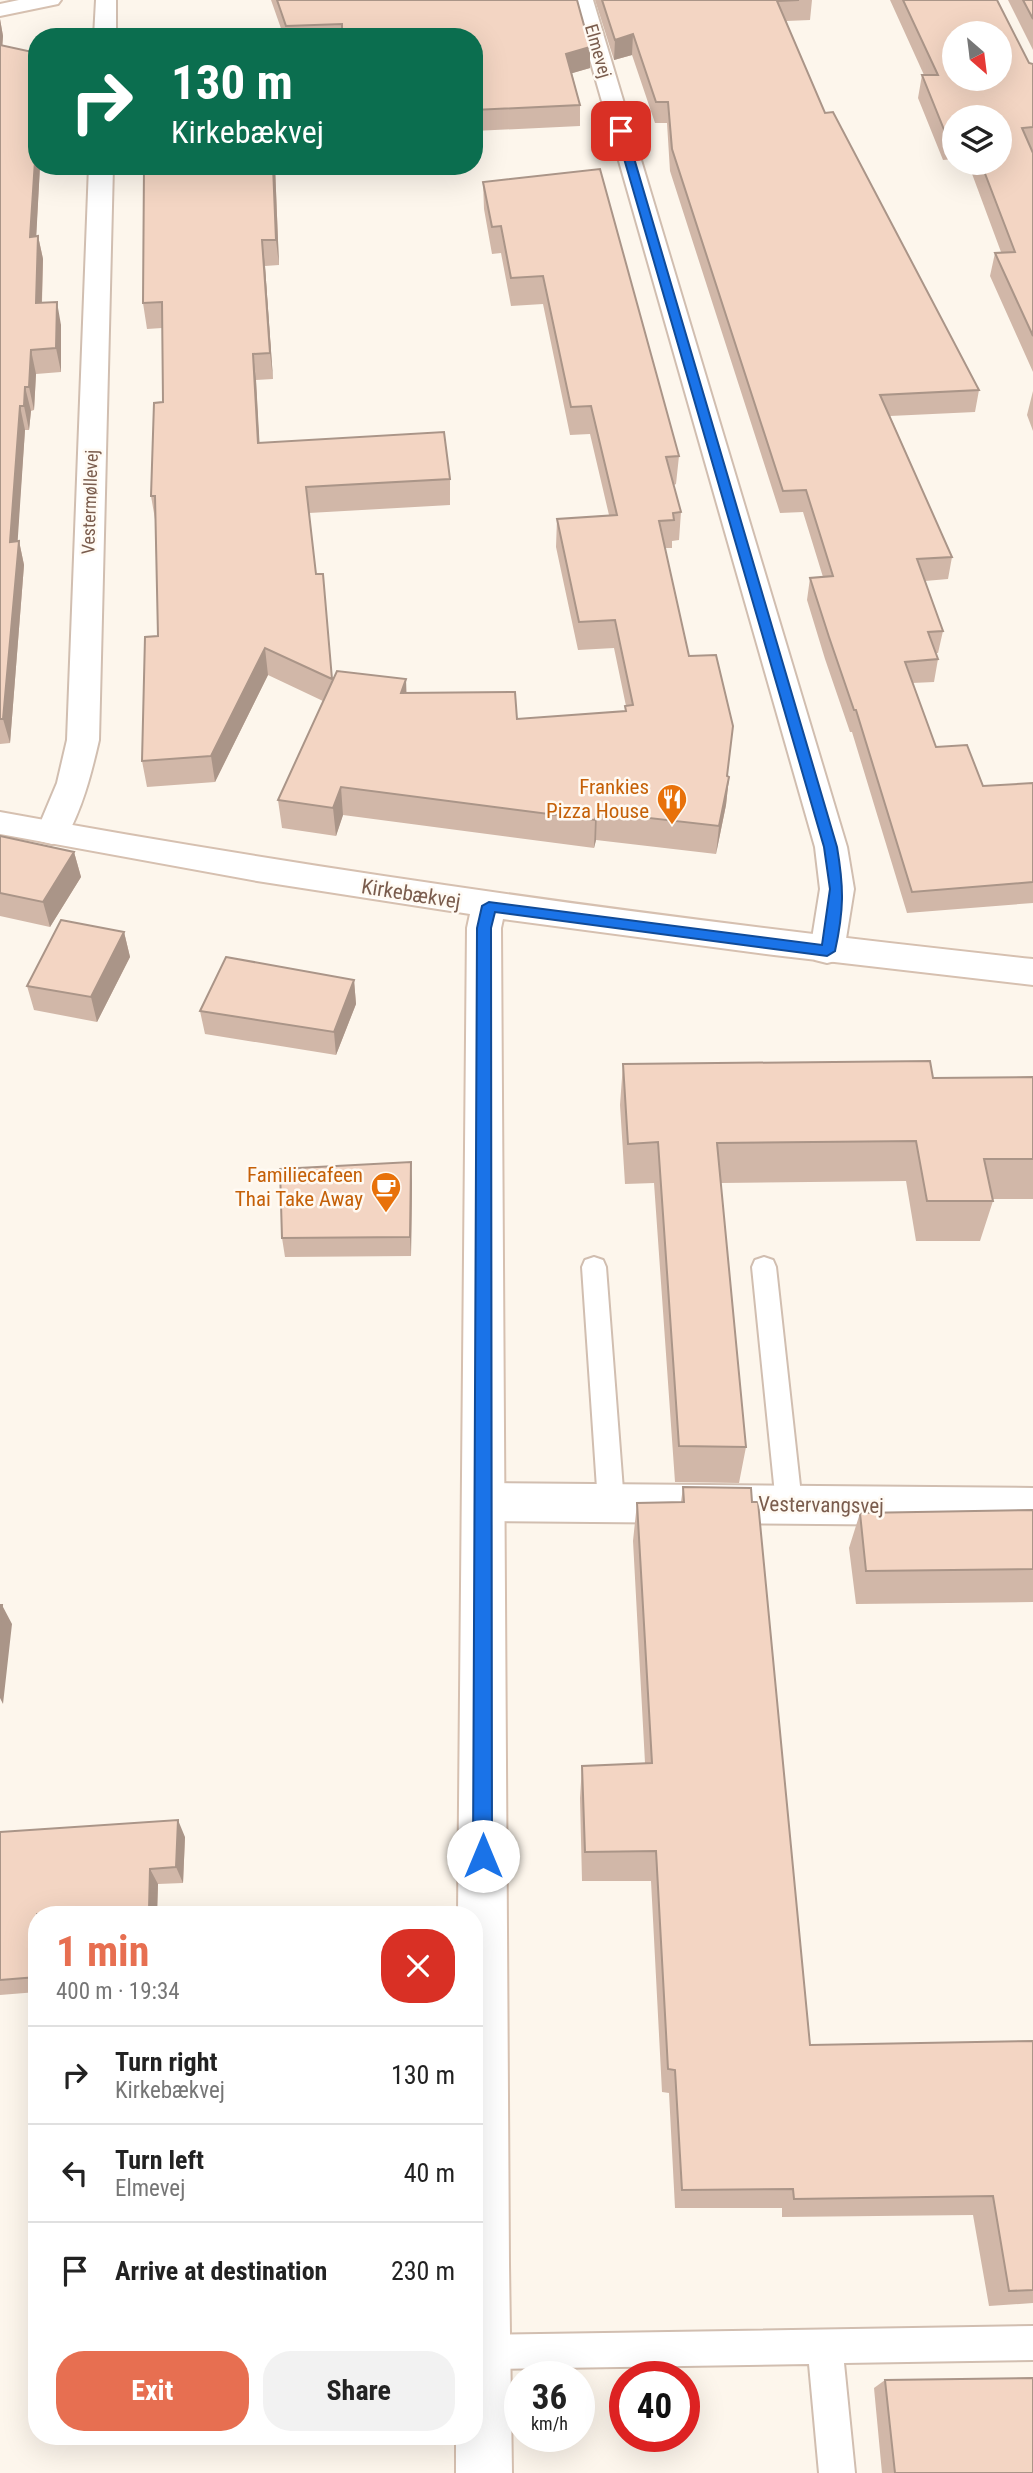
<!DOCTYPE html>
<meta charset="utf-8">
<style>
body{margin:0;font-family:"Roboto Condensed",sans-serif;background:#f2f2f2;color:#222;height:100vh;display:flex;flex-direction:column;font-size:26px;white-space:nowrap}
*{box-sizing:border-box;margin:0}
p{font-size:23px;color:#767676}
.icon{flex:none;width:38px;height:38px;fill:none;stroke:currentColor;stroke-width:2;stroke-linecap:round;stroke-linejoin:round}
.map{position:relative;flex:1;overflow:hidden}
.sheet{position:absolute;left:28px;top:1906px;width:455px;height:539px;display:flex;flex-direction:column;background:#fff;border-radius:28px;box-shadow:0 7px 28px #0002}
.sheet>*{flex:none}
.hud{position:absolute;left:28px;top:28px;width:455px;height:147px;border-radius:28px;box-shadow:0 7px 28px #0002;background:#0b6e4f;color:#fff;overflow:hidden}
.needle{width:46px;rotate:152deg}
.controls{position:absolute;left:942px;top:21px;display:grid;gap:14px}
.controls a{display:grid;place-items:center;width:70px;height:70px;border-radius:50%;background:#fff;box-shadow:0 7px 28px #0002;font-size:35px}
.speed{position:absolute;left:504px;top:2361px;display:flex;gap:14px;font-size:35px;font-weight:700;text-align:center}
.speed>*{display:grid;place-content:center;width:91px;height:91px;border-radius:50%;background:#fff;box-shadow:0 7px 28px #0002;line-height:1}
.speed small{font-size:18px;font-weight:400}
.speed .limit{border:10px solid #d22;background:#fff;color:#111}
.pin{position:absolute;display:grid;place-items:center;width:60px;height:60px;color:#fff;margin:-30px;border-radius:14px;box-shadow:0 4px 10px #0006}
.me{position:absolute;width:77px;margin:-38px;rotate:0deg;stroke-linejoin:round;filter:drop-shadow(0 0 5px #0008)}
.turn{display:flex;align-items:center;gap:24px;height:147px;padding:0 28px;font-size:32px}
.turn .icon{width:91px;height:91px;stroke-width:2.5}
.turn b{display:block;font-size:49px;line-height:60px}
.round{display:grid;place-items:center;flex:none;width:74px;height:74px;border-radius:28px;background:#f2f2f2}
.head{display:flex;align-items:center;justify-content:space-between;height:119px;padding:0 28px}
h1{font-size:42px;font-weight:700;line-height:52px;color:#e76f51}
.cta{display:flex;gap:14px;margin-top:auto;padding:14px 28px}
.cta a{flex:1;height:80px;border-radius:28px;background:#e76f51;color:#fff;font-size:28px;font-weight:700;line-height:80px;text-align:center}
.cta a+a{background:#f2f2f2;color:#222}
ul{padding:0;list-style:none}
li{display:flex;align-items:center;gap:21px;height:98px;padding:0 28px;border-top:2px solid #e0e0e0}
li div{flex:1}
li b{display:block;font-size:26px}
li em{font-style:normal}
.map>svg:first-child{display:block}
.lines{fill:none;stroke-linecap:round;stroke-linejoin:round}
.lane-casing{stroke:#d1beb0;stroke-width:4}
.street-casing{stroke:#d1beb0;stroke-width:4}
.secondary-casing{stroke:#d6c0b0;stroke-width:4}
.lane{fill:#fff;fill-rule:evenodd}
.street{fill:#fff;fill-rule:evenodd}
.secondary{fill:#fff;fill-rule:evenodd}
.wall{fill:#d1b7a8}
.shaded-wall{fill:#aa9588}
.building{fill:#f3d5c3;stroke:#aa9588;stroke-width:2;fill-rule:evenodd}
.route{fill:#1a73e8;stroke:#114b97;stroke-width:2}
.labels{text-anchor:middle;stroke-width:5;stroke-linejoin:round;paint-order:stroke}
.far-street-label{font-size:18px;fill:#7a5c4d;stroke:#fffaf3}
.food-label{font-size:21px;fill:#c56008;stroke:#fffaf3;text-anchor:end}
.street-label{font-size:21px;fill:#7a5c4d;stroke:#fffaf3}
</style>
<div class="map">
<svg width="1033" height="2473" viewBox="0 0 1033 2473">
<rect width="100%" height="100%" fill="#fdf6ec"/>
<g class="lines">
<g class="lane-casing">
<path id="lane" d="M 594,1257 L 603,1260 L 606,1267 L 624,1503 L 621,1511 L 611,1515 L 601,1511 L 598,1503 L 582,1267 L 585,1260 Z
M 764,1257 L 773,1260 L 776,1267 L 802,1504 L 799,1512 L 789,1516 L 779,1512 L 776,1504 L 752,1267 L 755,1260 Z
M 1033,2326 L 1033,2360 L 844,2363 L 855,2473 L 819,2473 L 809,2364 L 485,2369 L 474,2365 L 474,2339 L 485,2335 Z"/>
</g>
<g class="street-casing">
<path id="street" d="M 96,0 L 116,0 L 116,37 L 94,37 Z
M 573,0 L 593,0 L 847,847 L 854,889 L 844,951 L 839,960 L 827,963 L 815,960 L 810,951 L 820,889 L 815,847 Z
M 89,166 L 113,166 L 99,740 C 91,775 82,810 64,841 L 52,844 L 40,841 L 36,833 L 57,783 L 67,740 Z
M 484,1483 L 1033,1488 L 1033,1526 L 484,1521 L 469,1515 L 463,1502 L 469,1489 Z"/>
</g>
<g class="secondary-casing">
<path id="secondary" d="M 19,0 L 61,0 L 58,4 L 0,16 L 0,4 Z
M 0,812 C 343,875 687,922 1033,959 L 1033,985 L 774,955 L 503,919 L 501,928 L 509,2264 L 512,2473 L 456,2473 L 456,2436 L 474,2436 L 474,1914 L 458,1914 L 467,928 L 470,914 L 257,881 L 0,834 Z"/>
</g>
<use href="#lane" class="lane"/>
<use href="#street" class="street"/>
<use href="#secondary" class="secondary"/>
</g>
<path class="wall" d="M 271,0 L 577,0 L 590,47 L 590,68 L 572,73 L 580,105 L 580,126 L 474,131 L 474,37 L 284,37 Z
M 595,0 L 812,0 L 810,20 L 786,21 L 825,113 L 979,390 L 975,412 L 890,416 L 952,557 L 948,579 L 925,581 L 943,631 L 938,653 L 936,653 L 938,659 L 934,682 L 912,683 L 936,747 L 983,786 L 1033,783 L 1033,903 L 907,913 L 852,732 L 850,732 L 825,659 L 807,600 L 810,578 L 823,577 L 803,512 L 780,513 L 670,171 L 667,123 L 655,123 L 632,55 L 614,60 Z
M 890,0 L 997,0 L 1029,63 L 1033,64 L 1033,150 L 1032,150 L 1033,153 L 1033,372 L 990,276 L 995,253 L 1001,252 L 968,163 L 999,163 L 954,117 L 954,159 L 943,160 L 918,98 L 922,75 L 924,75 Z
M 1008,0 L 1033,0 L 1033,50 Z
M 0,19 L 3,36 L 2,46 L 37,166 L 40,166 L 36,236 L 38,236 L 43,259 L 42,303 L 61,325 L 61,372 L 36,374 L 34,410 L 31,411 L 29,430 L 25,430 L 17,541 L 19,541 L 24,565 L 10,743 L 0,744 Z
M 144,166 L 275,166 L 279,265 L 265,266 L 273,379 L 256,380 L 259,442 L 450,479 L 450,505 L 309,513 L 316,574 L 332,681 L 406,679 L 406,693 L 517,719 L 625,711 L 625,706 L 626,706 L 614,648 L 578,650 L 556,547 L 557,519 L 609,515 L 590,434 L 570,435 L 543,304 L 511,306 L 501,253 L 492,254 L 484,209 L 483,182 L 679,456 L 676,484 L 674,485 L 681,512 L 679,540 L 672,541 L 672,548 L 665,548 L 689,656 L 727,776 L 729,777 L 726,805 L 716,854 L 596,840 L 594,848 L 343,815 L 336,836 L 282,828 L 278,800 L 323,701 L 268,675 L 215,782 L 147,787 L 142,761 L 158,636 L 155,519 L 151,496 L 163,402 L 162,328 L 147,329 L 143,303 Z
M 1033,391 L 1033,431 L 1027,415 Z
M 0,836 L 74,852 L 81,877 L 50,927 L 0,916 Z
M 124,932 L 130,957 L 97,1022 L 34,1010 L 27,986 Z
M 354,980 L 356,1004 L 336,1055 L 205,1034 L 200,1011 Z
M 623,1064 L 933,1078 L 1033,1077 L 1033,1199 L 992,1199 L 993,1201 L 980,1241 L 916,1241 L 906,1181 L 720,1183 L 746,1447 L 739,1483 L 675,1482 L 654,1183 L 625,1184 L 620,1105 Z
M 412,1181 L 411,1256 L 285,1257 L 282,1238 Z
M 683,1487 L 810,2045 L 1033,2041 L 1033,2303 L 989,2306 L 973,2215 L 782,2217 L 782,2208 L 675,2208 L 669,2093 L 662,2092 L 651,1881 L 582,1881 L 580,1798 L 582,1766 L 645,1763 L 633,1541 L 637,1503 L 681,1502 Z
M 1033,1510 L 1033,1602 L 856,1604 L 849,1548 L 860,1513 Z
M 0,1832 L 185,1837 L 183,1883 L 158,1884 L 157,1914 L 37,1914 L 37,1992 L 0,1995 Z
M 885,2380 L 1033,2473 L 882,2473 L 874,2388 Z"/>
<path class="shaded-wall" d="M 0,19 L 3,36 L 1,67 L 0,63 Z
M 633,34 L 632,55 L 614,60 L 615,40 Z
M 590,47 L 590,68 L 566,75 L 566,54 Z
M 37,130 L 37,166 L 40,166 L 35,260 L 30,237 Z
M 273,166 L 275,166 L 279,265 L 276,240 Z
M 38,236 L 43,259 L 41,327 L 36,303 Z
M 262,240 L 265,266 L 273,379 L 270,353 Z
M 57,302 L 61,325 L 61,372 L 56,348 Z
M 31,350 L 36,374 L 34,410 L 29,387 Z
M 253,354 L 256,380 L 261,469 L 258,443 Z
M 25,387 L 31,411 L 29,430 L 24,406 Z
M 20,406 L 25,430 L 16,566 L 10,542 Z
M 19,541 L 24,565 L 10,743 L 3,719 Z
M 265,648 L 268,675 L 215,782 L 211,756 Z
M 406,679 L 407,707 L 401,693 Z
M 729,777 L 726,805 L 716,854 L 719,826 Z
M 341,787 L 343,815 L 336,836 L 333,808 Z
M 597,812 L 596,840 L 594,848 L 595,820 Z
M 74,852 L 81,877 L 50,927 L 43,902 Z
M 124,932 L 130,957 L 97,1022 L 91,997 Z
M 354,980 L 356,1004 L 336,1055 L 334,1032 Z
M 411,1162 L 412,1181 L 411,1256 L 410,1237 Z
M 2,1605 L 12,1624 L 3,1704 L 0,1698 L 0,1626 Z
M 178,1820 L 185,1837 L 183,1883 L 176,1867 Z
M 150,1869 L 158,1884 L 157,1914 L 152,1914 L 149,1910 Z"/>
<path class="building" d="M 277,0 L 577,0 L 590,47 L 566,54 L 580,105 L 474,110 L 474,37 L 342,37 L 342,24 L 286,26 Z
M 602,0 L 799,0 L 777,1 L 825,113 L 833,112 L 979,390 L 880,395 L 952,557 L 917,559 L 943,631 L 928,632 L 938,659 L 905,662 L 936,747 L 967,745 L 983,786 L 1033,783 L 1033,882 L 912,892 L 856,710 L 854,710 L 829,637 L 810,578 L 833,576 L 806,490 L 783,491 L 672,149 L 668,102 L 656,102 L 633,34 L 615,40 Z
M 903,0 L 997,0 L 1029,63 L 1033,64 L 1033,127 L 1022,128 L 1033,153 L 1033,336 L 995,253 L 1015,252 L 981,163 L 999,163 L 999,117 L 954,117 L 954,137 L 947,137 L 922,75 L 938,75 ZM 954,33 L 999,33 L 999,79 L 954,79 Z
M 1023,0 L 1033,0 L 1033,19 Z
M 0,45 L 37,53 L 37,130 L 30,237 L 38,236 L 36,303 L 57,302 L 56,348 L 31,350 L 29,387 L 25,387 L 24,406 L 20,406 L 10,542 L 19,541 L 3,719 L 0,719 Z
M 144,166 L 273,166 L 276,240 L 262,240 L 270,353 L 253,354 L 258,443 L 444,432 L 450,479 L 306,487 L 316,574 L 323,574 L 332,679 L 265,648 L 211,756 L 142,761 L 145,637 L 158,636 L 155,496 L 151,496 L 154,403 L 163,402 L 162,302 L 143,303 Z
M 600,169 L 679,456 L 666,457 L 681,512 L 673,513 L 674,520 L 659,521 L 689,656 L 716,655 L 733,726 L 727,776 L 729,777 L 719,826 L 597,812 L 595,820 L 341,787 L 333,808 L 278,800 L 337,671 L 406,679 L 401,693 L 515,692 L 517,719 L 626,711 L 625,706 L 633,705 L 615,620 L 579,622 L 557,519 L 617,515 L 591,406 L 571,407 L 543,276 L 511,278 L 501,226 L 492,227 L 483,182 Z
M 0,836 L 74,852 L 43,902 L 0,893 Z
M 61,920 L 124,932 L 91,997 L 27,986 Z
M 226,957 L 354,980 L 334,1032 L 200,1011 Z
M 930,1061 L 933,1078 L 1033,1077 L 1033,1159 L 984,1159 L 993,1201 L 927,1201 L 916,1141 L 717,1143 L 746,1447 L 679,1446 L 658,1142 L 628,1144 L 623,1064 Z
M 411,1162 L 410,1237 L 282,1238 L 280,1169 Z
M 683,1487 L 751,1488 L 752,1502 L 758,1502 L 810,2045 L 1033,2041 L 1033,2290 L 1009,2291 L 993,2196 L 794,2199 L 793,2189 L 682,2190 L 675,2070 L 668,2069 L 656,1851 L 585,1852 L 582,1766 L 652,1763 L 637,1503 L 684,1502 Z
M 1033,1510 L 1033,1569 L 866,1571 L 860,1513 Z
M 0,1605 L 2,1605 L 0,1626 Z
M 178,1820 L 176,1867 L 150,1869 L 149,1910 L 75,1914 L 37,1914 L 37,1977 L 0,1980 L 0,1832 Z
M 1033,2378 L 1033,2473 L 895,2473 L 885,2380 Z"/>
<path class="route" d="M 621,128 L 626,131 L 837,847 C 844,888 844,910 835,951 L 827,956 L 495,912 L 491,928 L 492,1856 L 490,1862 L 483,1865 L 476,1862 L 473,1856 L 477,928 L 482,906 L 489,902 L 822,945 L 830,889 L 824,847 L 616,131 Z"/>
<defs>
<g id="restaurant-pin" transform="scale(1.575)"><path d="M0 17L-7.5 6A9.5 9.5 0 1 1 7.5 6Z" fill="#e8710a" stroke="#fffaf3"/><path d="M-5-6h1v4h1v-4h1v4h1v-4h1v5L-1.5 .5V6h-2V.5L-5-1ZM5-6V6H3V1.5H1.5Q1.5-4 5-6Z" fill="#fff"/></g>
<g id="cafe-pin" transform="scale(1.575)"><path d="M0 17L-7.5 6A9.5 9.5 0 1 1 7.5 6Z" fill="#e8710a" stroke="#fffaf3"/><path d="M-5.5-4.5H6V0H3Q3 3.5 0 3.5H-2.5Q-5.5 3.5-5.5 0ZM3-3.2v2h1.7v-2ZM-6 4.5H4V6H-6Z" fill="#fff"/></g>
</defs>
<g fill-rule="evenodd">
<use href="#restaurant-pin" x="672" y="799"/>
<use href="#cafe-pin" x="386" y="1187"/>
</g>
<g class="labels">
<g class="far-street-label">
<text transform="translate(598 51) rotate(74)" y="6">Elmevej</text>
<text transform="translate(90 502) rotate(-88)" y="6">Vestermøllevej</text>
</g>
<g class="food-label">
<text x="649" y="794">Frankies<tspan x="649" dy="24">Pizza House</tspan></text>
<text x="363" y="1182">Familiecafeen<tspan x="363" dy="24">Thai Take Away</tspan></text>
</g>
<g class="street-label">
<text transform="translate(411 894) rotate(9)" y="7">Kirkebækvej</text>
<text transform="translate(821 1505) rotate(1)" y="7">Vestervangsvej</text>
</g>
</g>
</svg>
<div class="controls">
<a><svg class="needle" viewBox="-14 -14 28 28"><path d="M0-13l5 13h-10z" fill="#e53935"/><path d="M0 13l5-13h-10z" fill="#767676"/></svg></a>
<a><svg class="icon" aria-label="layers" viewBox="0 0 24 24"><path d="M12 4l9 5-9 5-9-5zM3 14l9 5 9-5"/></svg></a>
</div>
<div class="speed"><div>36<small>km/h</small></div><div class="limit">40</div></div>
<div class="pin" style="left:621px;top:131px;background:#d93025"><svg class="icon" aria-label="arrive" viewBox="0 0 24 24"><path d="M6 21V4h12l-3 4 3 4H6"/></svg></div>
<svg class="me" style="left:483px;top:1856px" viewBox="-20 -20 40 40"><circle r="19" fill="#fff"/><path d="M0-13L10 11 0 6-10 11z" fill="#1a73e8"/></svg>
<div class="hud">
<div class="turn"><svg class="icon" aria-label="right" viewBox="0 0 24 24"><path d="M7 20v-9h11M14 6l5 5-5 5"/></svg><div><b>130 m</b>Kirkebækvej</div></div>
</div>
<section class="sheet">
<div class="head"><div><h1>1 min</h1><p>400 m · 19:34</p></div><a class="round" style="background:#d93025;color:#fff"><svg class="icon" aria-label="close" viewBox="0 0 24 24"><path d="M6 6l12 12M18 6L6 18"/></svg></a></div>
<ul>
<li><svg class="icon" aria-label="right" viewBox="0 0 24 24"><path d="M7 20v-9h11M14 6l5 5-5 5"/></svg><div><b>Turn right</b><p>Kirkebækvej</p></div><em>130 m</em></li>
<li><svg class="icon" aria-label="left" viewBox="0 0 24 24"><path d="M17 20v-9H6M10 6l-5 5 5 5"/></svg><div><b>Turn left</b><p>Elmevej</p></div><em>40 m</em></li>
<li><svg class="icon" aria-label="arrive" viewBox="0 0 24 24"><path d="M6 21V4h12l-3 4 3 4H6"/></svg><div><b>Arrive at destination</b></div><em>230 m</em></li>
</ul>
<div class="cta"><a>Exit</a><a>Share</a></div>
</section>
</div>
